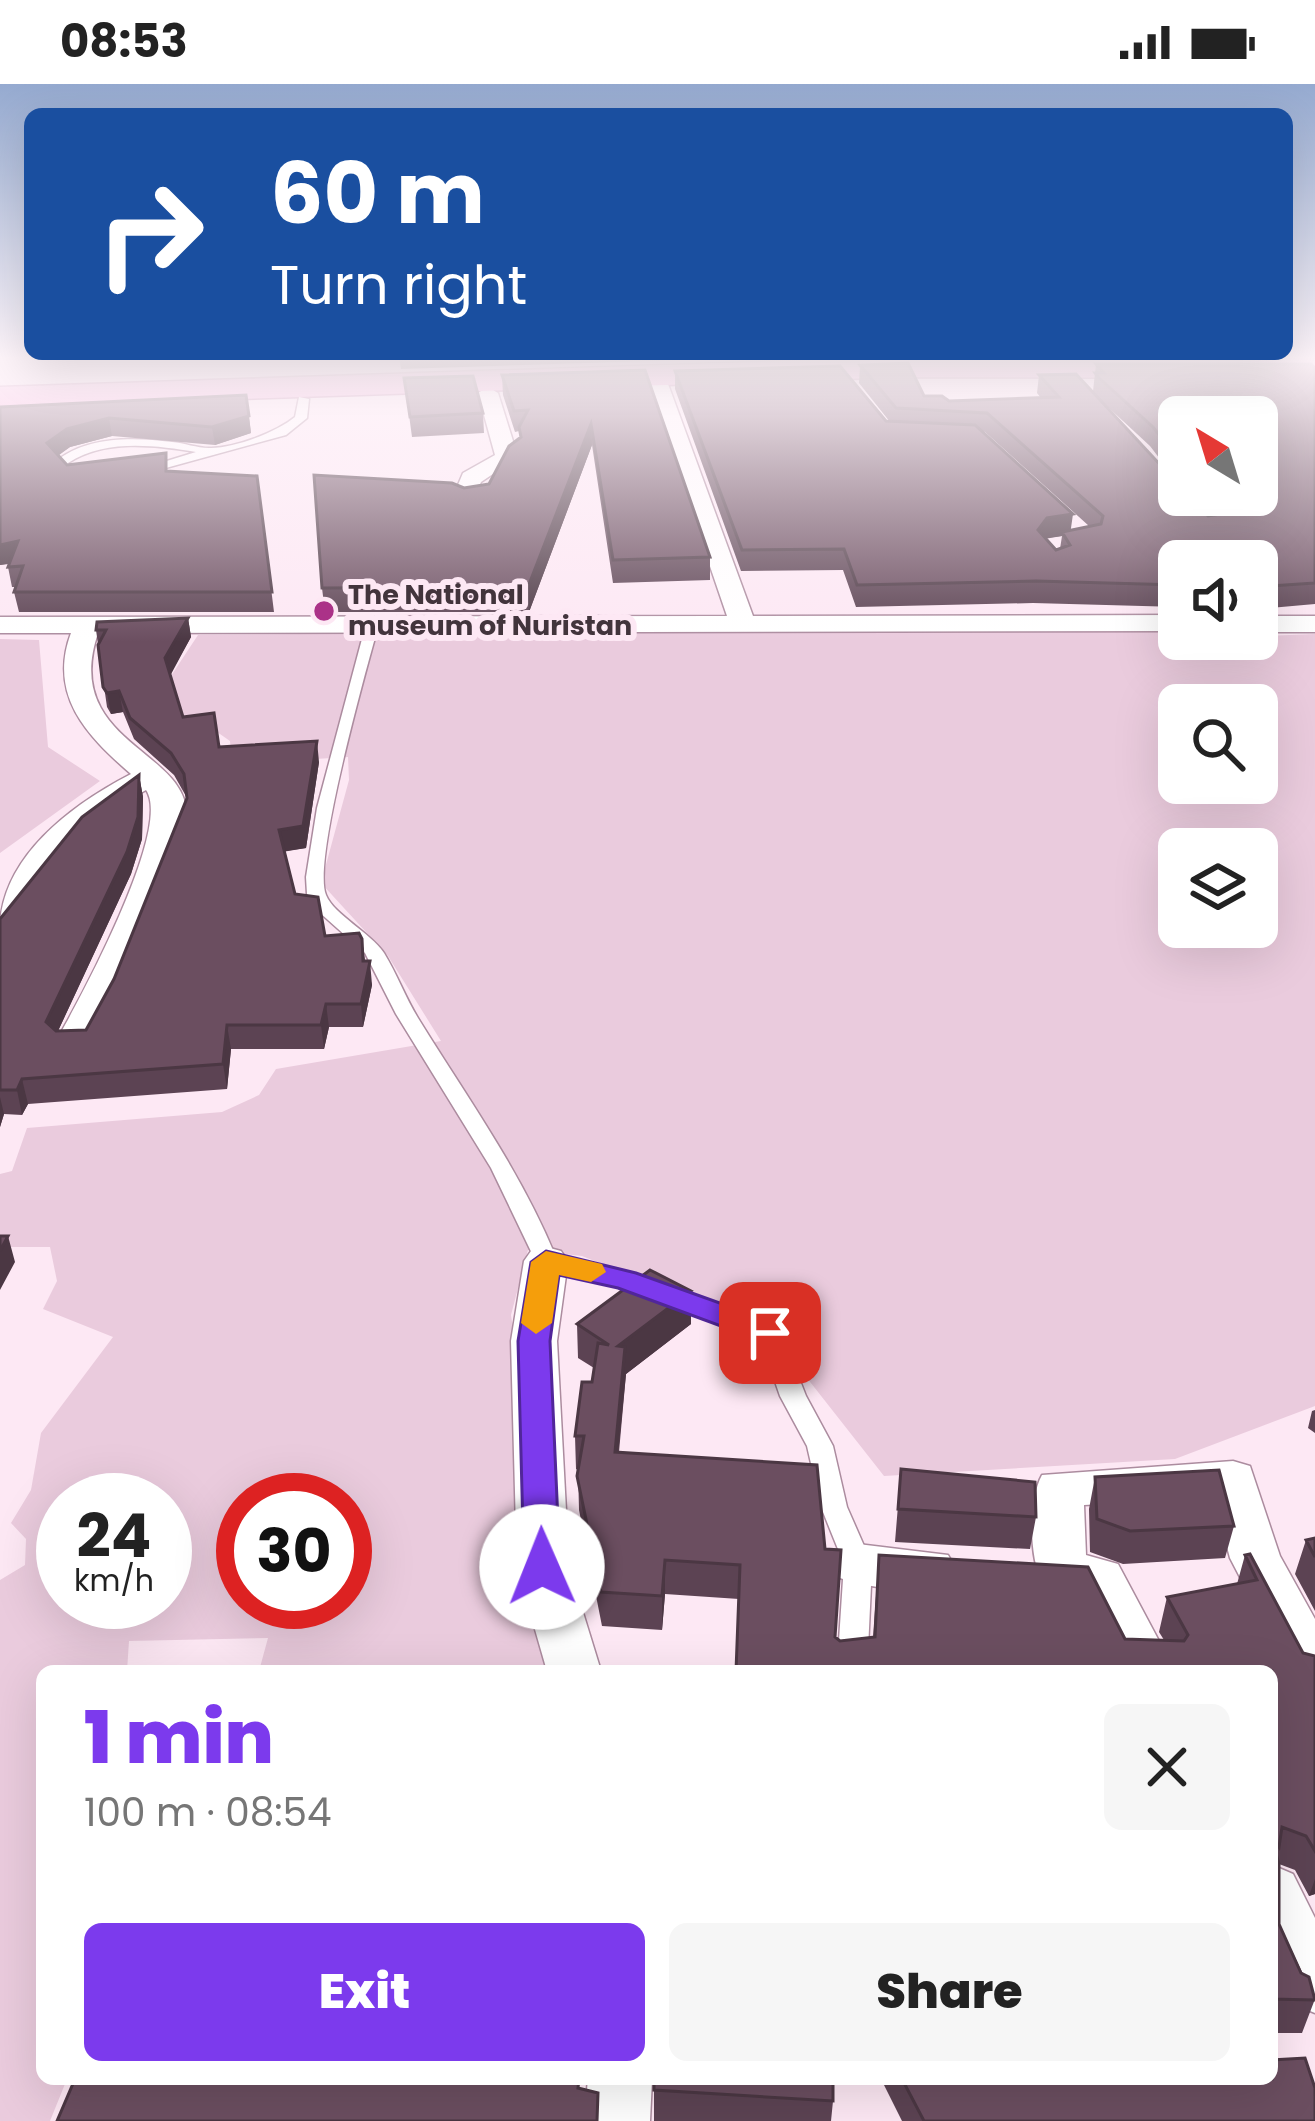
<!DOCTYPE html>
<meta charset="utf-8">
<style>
body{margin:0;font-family:Poppins,sans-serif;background:#f6f6f6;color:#222;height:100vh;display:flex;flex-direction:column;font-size:45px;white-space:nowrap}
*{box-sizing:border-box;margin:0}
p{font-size:39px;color:#767676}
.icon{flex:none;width:66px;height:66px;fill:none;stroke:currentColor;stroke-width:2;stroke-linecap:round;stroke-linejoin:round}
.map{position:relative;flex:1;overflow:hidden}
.drawer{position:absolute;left:36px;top:1581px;width:1242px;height:420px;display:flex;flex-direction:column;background:#fff;border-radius:18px;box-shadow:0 12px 48px #0002}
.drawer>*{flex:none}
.top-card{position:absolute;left:24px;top:24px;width:1269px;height:252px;border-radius:18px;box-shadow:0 12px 48px #0002;background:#1a4fa0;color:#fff;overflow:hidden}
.needle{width:78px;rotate:322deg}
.fabs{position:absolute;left:1158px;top:312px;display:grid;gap:24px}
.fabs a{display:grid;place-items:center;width:120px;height:120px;border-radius:18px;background:#fff;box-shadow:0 12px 48px #0002;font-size:60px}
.speed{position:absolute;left:36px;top:1389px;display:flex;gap:24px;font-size:60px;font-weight:700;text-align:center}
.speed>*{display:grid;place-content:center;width:156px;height:156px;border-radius:50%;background:#fff;box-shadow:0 12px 48px #0002;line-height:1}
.speed small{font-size:30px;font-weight:400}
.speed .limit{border:18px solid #d22;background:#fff;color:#111}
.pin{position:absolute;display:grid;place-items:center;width:102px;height:102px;color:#fff;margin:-51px;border-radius:24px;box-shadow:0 6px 18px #0006}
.me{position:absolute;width:132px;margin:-66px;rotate:359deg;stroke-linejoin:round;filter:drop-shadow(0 0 9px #0008)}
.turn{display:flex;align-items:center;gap:42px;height:252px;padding:0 48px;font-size:54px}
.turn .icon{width:156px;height:156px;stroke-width:2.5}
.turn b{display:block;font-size:84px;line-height:102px}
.round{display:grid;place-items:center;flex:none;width:126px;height:126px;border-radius:18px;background:#f6f6f6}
.overview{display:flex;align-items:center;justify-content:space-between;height:204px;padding:0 48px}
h1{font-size:72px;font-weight:800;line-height:90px;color:#7c3aed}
.primary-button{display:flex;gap:24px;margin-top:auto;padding:24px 48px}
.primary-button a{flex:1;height:138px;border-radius:18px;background:#7c3aed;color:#fff;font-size:48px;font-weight:800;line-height:138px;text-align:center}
.primary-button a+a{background:#f6f6f6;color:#222}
.status{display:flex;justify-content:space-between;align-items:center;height:84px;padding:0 60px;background:#fff;direction:ltr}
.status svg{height:33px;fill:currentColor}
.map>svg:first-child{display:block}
.green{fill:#eacbdd;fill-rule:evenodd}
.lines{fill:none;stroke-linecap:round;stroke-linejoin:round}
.service-casing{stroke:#ac8c9f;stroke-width:3}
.minor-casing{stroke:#ac8c9f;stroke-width:3}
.trunk-casing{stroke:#b5729d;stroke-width:3}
.service{fill:#fff;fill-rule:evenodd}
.minor{fill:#fff;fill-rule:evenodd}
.trunk{fill:#f6a8da;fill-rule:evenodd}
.wall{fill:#5c4353;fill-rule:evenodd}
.shaded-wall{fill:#4b3743}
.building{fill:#6b4e60;stroke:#4b3743;stroke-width:3}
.route{fill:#7c3aed;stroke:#51269a;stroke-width:3}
.slow{fill:#f59e0b}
.poi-dot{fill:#ab3288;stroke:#fde8f4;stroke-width:4.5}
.labels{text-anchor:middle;stroke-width:12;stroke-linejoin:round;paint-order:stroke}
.far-poi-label{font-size:27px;font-weight:bold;fill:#42343c;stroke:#fde8f4;text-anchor:start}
</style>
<div class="status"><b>08:53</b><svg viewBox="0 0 49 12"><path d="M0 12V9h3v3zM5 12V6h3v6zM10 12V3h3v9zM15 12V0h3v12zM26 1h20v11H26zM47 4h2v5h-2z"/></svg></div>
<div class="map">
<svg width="1315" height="2037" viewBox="0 0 1315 2037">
<rect width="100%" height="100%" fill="#fde8f4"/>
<path class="green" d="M 883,544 L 1179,548 L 1179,555 L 1315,550 L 1315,1322 L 1175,1375 L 884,1392 L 796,1280 L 675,1209 L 582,1172 L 528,1166 L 511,1231 L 522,1307 L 515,1488 L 547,1587 L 259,1587 L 268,1554 L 129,1557 L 127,1587 L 42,1587 L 42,1995 L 67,1995 L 50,2037 L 0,2037 L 0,1496 L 25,1481 L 26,1455 L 11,1439 L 31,1406 L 41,1349 L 113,1253 L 43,1225 L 57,1197 L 50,1163 L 0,1163 L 0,1090 L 12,1087 L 27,1044 L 222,1028 L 259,1011 L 276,985 L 441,957 L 388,872 L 321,799 L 349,696 L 348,673 L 232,680 L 230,657 L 207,641 L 180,639 L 163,604 L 198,551 ZM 1179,621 L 1257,621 L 1257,699 L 1179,699 ZM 1179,765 L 1257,765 L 1257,843 L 1179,843 ZM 63,1416 L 165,1416 L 165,1518 L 63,1518 ZM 243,1416 L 345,1416 L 345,1518 L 243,1518 Z
M 0,555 L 39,556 L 48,663 L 100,697 L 0,769 Z"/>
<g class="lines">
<g class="service-casing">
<path id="service" d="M 299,313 L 309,315 L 307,334 L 286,351 L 144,390 L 134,387 L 196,368 C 154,361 105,355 68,379 L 74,387 L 83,388 L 83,394 L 66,394 L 55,378 C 86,352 133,353 172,358 C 184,359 197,364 209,364 C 233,365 277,348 295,333 Z
M 366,540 L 378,543 C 366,586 312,778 326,811 C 334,831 370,848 384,869 C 397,890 405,913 418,934 C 466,1012 520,1086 555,1171 L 634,1190 L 779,1243 L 806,1312 L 833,1362 L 847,1423 L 872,1480 L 867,1587 L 837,1587 L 844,1480 L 821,1423 L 807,1362 L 780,1312 L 760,1254 L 620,1203 L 538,1182 L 491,1084 L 396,930 L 365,869 L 319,828 L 307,810 L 306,793 L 317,724 Z"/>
</g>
<g class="minor-casing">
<path id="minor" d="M 654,283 L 664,289 L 753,532 L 1179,531 L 1179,547 L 98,549 C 60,661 194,666 186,736 C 185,753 173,773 167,789 C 146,848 123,903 93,959 L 87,967 L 61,967 L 55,959 C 79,917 173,744 146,706 C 67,749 65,781 12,843 L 0,846 C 0,774 71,721 131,690 C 86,651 48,611 71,549 L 0,549 L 0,533 L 727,532 L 644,289 Z
M 488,303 L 498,309 L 518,373 L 481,398 L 472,420 L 464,422 L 452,415 L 463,389 L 495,371 L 478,309 Z
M 1257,532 L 1315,532 L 1315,548 L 1257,548 Z
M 546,1163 L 561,1167 L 568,1177 L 557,1257 L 569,1483 L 601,1587 L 547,1587 L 517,1483 L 511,1257 L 524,1177 L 531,1167 Z
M 1233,1377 L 1250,1382 L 1280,1472 L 1315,1535 L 1315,1607 L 1296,1601 L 1230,1474 L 1214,1414 L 1084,1421 L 1086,1471 L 1118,1480 L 1175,1587 L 1121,1587 L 1083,1511 L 1043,1500 C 1029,1475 1028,1416 1042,1391 Z
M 858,1460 L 948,1471 L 956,1485 L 948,1499 C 916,1510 872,1505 840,1494 L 832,1480 L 840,1466 Z
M 1272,1781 L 1293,1790 L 1315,1834 L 1315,1929 L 1293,1920 L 1272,1874 Z
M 588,1995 L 652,1995 L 650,2037 L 584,2037 Z"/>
</g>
<g class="trunk-casing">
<path id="trunk" d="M 906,273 L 1315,274 L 1315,294 L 906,293 L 0,323 L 0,303 Z"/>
</g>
<use href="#service" class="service"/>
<use href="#minor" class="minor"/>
<use href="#trunk" class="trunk"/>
</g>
<path class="wall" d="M 399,273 L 772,273 L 401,285 Z
M 1096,280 L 1315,284 L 1315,520 L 1257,525 L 1257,477 L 1179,477 L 1179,523 L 1033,519 L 856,523 L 843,486 L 741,487 L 675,305 L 675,287 L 890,338 L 859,299 L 860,281 L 924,312 L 949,317 L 1041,314 L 1037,309 L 1039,291 L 1095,311 L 1093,307 ZM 1096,312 L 1150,362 L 1179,400 L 1179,333 L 1257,411 L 1179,411 ZM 982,347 L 985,348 L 1089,442 L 1071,446 ZM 1062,452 L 1060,465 L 1056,466 L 1046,454 Z
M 645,286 L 710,473 L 710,496 L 613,499 L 592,361 L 529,528 L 325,528 L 322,504 L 464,404 L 489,400 L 520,354 L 519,347 L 515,348 L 503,311 L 502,291 Z
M 404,294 L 483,329 L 484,349 L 412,353 Z
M 246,311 L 251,349 L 215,361 L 112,352 L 70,363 L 58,371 L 67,381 L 257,392 L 274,528 L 19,528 L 14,508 L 16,503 L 12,503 L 8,483 L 9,480 L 0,481 L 0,323 Z
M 188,534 L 191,553 L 170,590 L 183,633 L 219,663 L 319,678 L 306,764 L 285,767 L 295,810 L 325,852 L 362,855 L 365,877 L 372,901 L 363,943 L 329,943 L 324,965 L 231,965 L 227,1005 L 28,1020 L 22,1031 L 4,1030 L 0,1043 L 0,835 L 139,691 L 143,713 L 142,755 L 131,790 L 58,947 L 86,946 L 114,895 L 187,714 L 174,691 L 134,655 L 123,628 L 111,630 L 107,623 L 96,546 Z
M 577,1240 L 691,1240 L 626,1290 L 619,1368 L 825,1465 L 835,1553 L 840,1557 L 873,1553 L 879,1471 L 1125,1555 L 1164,1556 L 1159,1548 L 1167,1513 L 1237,1500 L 1245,1471 L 1303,1569 L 1315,1572 L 1315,1810 L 1309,1812 L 1295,1786 L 1279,1780 L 1279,1840 L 1315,1915 L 1302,1949 L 1272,1949 L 1272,1587 L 736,1587 L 739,1515 L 665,1510 L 662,1546 L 602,1542 L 579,1426 L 578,1386 L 576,1385 L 575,1352 L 592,1298 L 594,1284 L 578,1274 Z
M 1315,1326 L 1315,1349 L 1308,1344 L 1312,1327 Z
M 901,1385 L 1036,1433 L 1030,1465 L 895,1458 Z
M 1095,1393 L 1234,1442 L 1225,1474 L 1123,1480 L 1090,1468 L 1089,1425 Z
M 1315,1454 L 1315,1527 L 1295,1490 L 1306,1456 Z
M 654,1995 L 833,2017 L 831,2037 L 654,2037 Z
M 881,1995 L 1272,1995 L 1315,2037 L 902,2037 Z"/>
<path class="shaded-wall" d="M 249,332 L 251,349 L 215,361 L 212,343 Z
M 109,334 L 112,352 L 70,363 L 51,377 L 47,359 L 67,345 Z
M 591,340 L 592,361 L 529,528 L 528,503 Z
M 1073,430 L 1070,451 L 1062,448 L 1062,452 L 1044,455 L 1038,446 L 1047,434 Z
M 18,457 L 22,477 L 0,481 L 0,461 Z
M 188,534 L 191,553 L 169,594 L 165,574 Z
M 119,607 L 123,628 L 111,630 L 107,609 Z
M 317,657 L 319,678 L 306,764 L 282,768 L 279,746 Z
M 139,691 L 143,713 L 142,755 L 131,790 L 51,962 L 46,938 Z
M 362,855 L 365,879 L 370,877 L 372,901 L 363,943 L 361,920 Z
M 326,920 L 329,943 L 324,965 L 321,941 Z
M 227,941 L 231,965 L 227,1005 L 223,980 Z
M 22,995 L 28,1020 L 22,1031 L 17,1006 Z
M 0,1013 L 4,1030 L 0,1043 Z
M 8,1152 L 15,1178 L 0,1206 L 0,1167 Z
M 691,1207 L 691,1240 L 626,1290 L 615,1401 L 618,1262 Z
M 665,1476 L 665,1510 L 662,1546 L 662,1512 Z
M 1315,1795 L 1315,1810 L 1309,1812 Z"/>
<path class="building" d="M 908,279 L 924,312 L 942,312 L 949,317 L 1059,313 L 1039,291 L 1076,290 L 1179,401 L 1179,411 L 1188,411 L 1208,432 L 1221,430 L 1221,419 L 1213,411 L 1257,411 L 1257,333 L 1179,333 L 1179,376 L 1153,343 L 1098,293 L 1095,289 L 1104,289 L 1096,280 L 1311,280 L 1315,284 L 1315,499 L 1257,503 L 1257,477 L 1179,477 L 1179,501 L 1036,497 L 857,501 L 844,465 L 742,466 L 675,287 L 840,282 L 886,337 L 975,341 L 1073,430 L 1047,434 L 1038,446 L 1056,466 L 1070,461 L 1062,448 L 1101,440 L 1103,432 L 987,329 L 896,324 L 860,281 Z
M 645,286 L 710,473 L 613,476 L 591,340 L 528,503 L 322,504 L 314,391 L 452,399 L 464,404 L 489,400 L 509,362 L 521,353 L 519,343 L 528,326 L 514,327 L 502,291 Z
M 473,292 L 483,329 L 410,333 L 404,294 Z
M 246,311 L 249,332 L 212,343 L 109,334 L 67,345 L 47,359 L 67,381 L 166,369 L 166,387 L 257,392 L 272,508 L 14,508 L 23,482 L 8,483 L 18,457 L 0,461 L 0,323 Z
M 188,534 L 165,574 L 183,633 L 214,629 L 219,663 L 317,657 L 303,742 L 279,746 L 295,810 L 318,813 L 325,852 L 359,849 L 362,855 L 363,877 L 370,877 L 361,920 L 326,920 L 321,941 L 227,941 L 223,980 L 22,995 L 17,1006 L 0,1006 L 0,835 L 82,733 L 139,691 L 138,733 L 127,768 L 46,938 L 56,947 L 86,946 L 114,895 L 187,714 L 184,690 L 171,669 L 130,634 L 119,607 L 107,609 L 103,603 L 98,561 L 106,546 L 96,546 L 97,538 Z
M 0,1152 L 8,1152 L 0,1167 Z
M 650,1186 L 691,1207 L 618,1262 L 625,1263 L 615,1368 L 817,1381 L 825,1465 L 841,1466 L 835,1553 L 840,1557 L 875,1553 L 879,1471 L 1088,1483 L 1125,1555 L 1184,1557 L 1188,1551 L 1167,1513 L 1257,1496 L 1245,1471 L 1250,1470 L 1303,1569 L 1315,1572 L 1315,1767 L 1306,1752 L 1282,1743 L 1279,1763 L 1272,1753 L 1272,1587 L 736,1587 L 740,1481 L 665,1476 L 662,1512 L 601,1508 L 577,1392 L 584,1352 L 575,1352 L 582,1298 L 592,1298 L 598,1259 L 609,1261 L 577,1240 Z
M 901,1385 L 1035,1398 L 1036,1433 L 898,1425 Z
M 1219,1386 L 1234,1442 L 1130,1447 L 1097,1435 L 1095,1393 Z
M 1315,1454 L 1315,1473 L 1306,1456 Z
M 1272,1755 L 1279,1780 L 1279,1840 L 1301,1889 L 1309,1893 L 1315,1916 L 1272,1915 Z
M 1305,1974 L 1315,2004 L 1315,2037 L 924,2037 L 902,1995 L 1272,1995 L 1272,1976 Z
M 75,1995 L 579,1995 L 578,2004 L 598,2009 L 597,2037 L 57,2037 Z
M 654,1995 L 833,1995 L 833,2017 L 654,2006 Z"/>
<linearGradient id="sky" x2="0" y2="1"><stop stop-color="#95aad0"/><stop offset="0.49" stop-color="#fef5fa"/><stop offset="1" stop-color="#fef5fa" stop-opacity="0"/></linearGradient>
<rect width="1315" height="558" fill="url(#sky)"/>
<path class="route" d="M 546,1167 L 636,1189 L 781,1241 L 785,1249 L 770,1260 L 618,1204 L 559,1191 L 550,1257 L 560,1483 L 555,1493 L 530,1493 L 524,1483 L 518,1257 L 531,1178 Z"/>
<path class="slow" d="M 546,1167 L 602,1180 L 606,1188 L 591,1198 L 559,1191 L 552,1239 L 536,1250 L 521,1239 L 531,1178 Z"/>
<circle class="poi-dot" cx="324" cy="527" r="12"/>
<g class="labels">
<g class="far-poi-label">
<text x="348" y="520">The National<tspan x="348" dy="31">museum of Nuristan</tspan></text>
</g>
</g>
</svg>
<div class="fabs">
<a><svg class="needle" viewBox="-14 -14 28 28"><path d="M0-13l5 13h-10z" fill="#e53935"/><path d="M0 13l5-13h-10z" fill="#767676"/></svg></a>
<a><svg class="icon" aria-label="sound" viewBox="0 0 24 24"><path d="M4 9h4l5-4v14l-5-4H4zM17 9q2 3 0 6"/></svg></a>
<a><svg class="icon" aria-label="search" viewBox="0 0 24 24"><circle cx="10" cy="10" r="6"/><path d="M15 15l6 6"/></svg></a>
<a><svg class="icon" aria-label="layers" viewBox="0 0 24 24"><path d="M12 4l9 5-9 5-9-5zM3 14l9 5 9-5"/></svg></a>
</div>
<div class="speed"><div>24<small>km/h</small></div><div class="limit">30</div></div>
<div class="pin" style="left:770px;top:1249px;background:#d93025"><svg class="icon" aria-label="arrive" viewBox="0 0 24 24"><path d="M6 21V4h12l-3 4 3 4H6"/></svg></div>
<svg class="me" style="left:542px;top:1483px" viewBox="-20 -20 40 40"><circle r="19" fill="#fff"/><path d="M0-13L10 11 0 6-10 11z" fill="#7c3aed"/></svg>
<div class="top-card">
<div class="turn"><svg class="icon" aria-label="right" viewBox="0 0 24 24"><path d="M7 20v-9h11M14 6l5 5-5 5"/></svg><div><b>60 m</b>Turn right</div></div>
</div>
<section class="drawer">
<div class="overview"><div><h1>1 min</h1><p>100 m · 08:54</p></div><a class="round"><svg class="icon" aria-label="close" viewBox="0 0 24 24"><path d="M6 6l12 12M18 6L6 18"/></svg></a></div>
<div class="primary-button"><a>Exit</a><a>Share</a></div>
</section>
</div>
